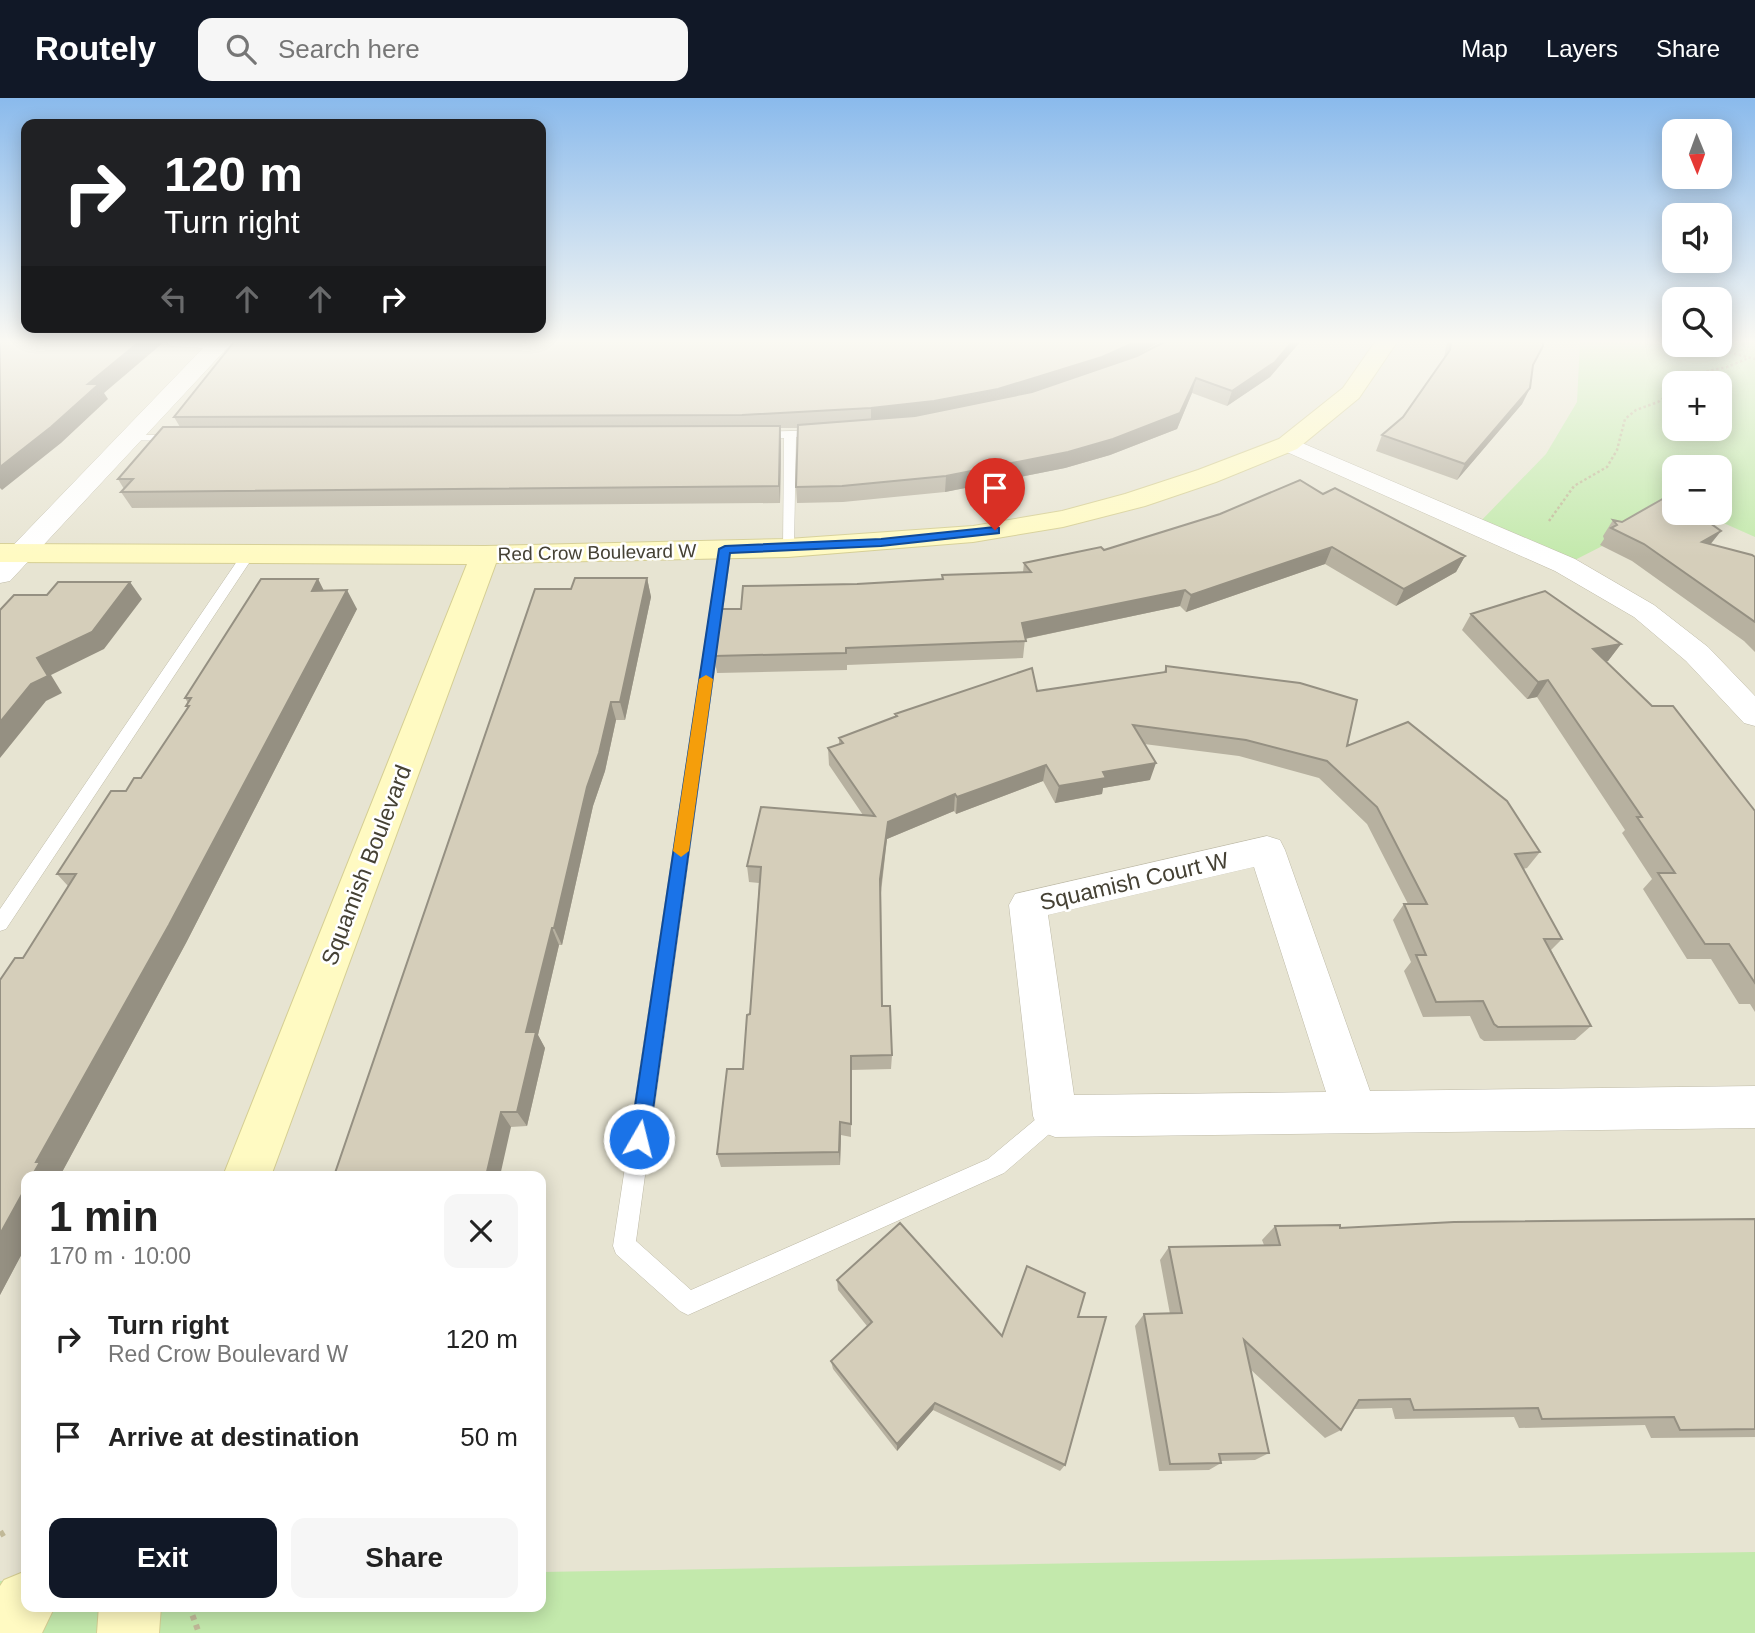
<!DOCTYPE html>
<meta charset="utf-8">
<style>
body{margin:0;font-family:Helvetica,sans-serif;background:#f6f6f6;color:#222;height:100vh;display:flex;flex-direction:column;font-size:26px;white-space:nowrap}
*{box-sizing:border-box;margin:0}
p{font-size:23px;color:#767676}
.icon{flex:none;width:38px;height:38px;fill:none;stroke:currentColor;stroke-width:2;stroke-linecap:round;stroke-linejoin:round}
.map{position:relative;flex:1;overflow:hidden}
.sheet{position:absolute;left:21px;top:1073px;width:525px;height:441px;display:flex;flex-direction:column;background:#fff;border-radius:14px;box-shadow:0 4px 18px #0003}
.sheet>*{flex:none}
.hud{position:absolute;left:21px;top:21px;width:525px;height:214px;border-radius:14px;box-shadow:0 4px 18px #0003;background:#202124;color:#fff;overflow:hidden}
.needle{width:46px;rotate:179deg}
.buttons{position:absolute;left:1662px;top:21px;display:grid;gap:14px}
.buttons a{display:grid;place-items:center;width:70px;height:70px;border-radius:14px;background:#fff;box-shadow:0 4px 18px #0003;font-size:35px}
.pin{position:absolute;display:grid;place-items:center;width:60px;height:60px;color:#fff;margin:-72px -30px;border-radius:50% 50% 50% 0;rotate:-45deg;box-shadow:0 0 7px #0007}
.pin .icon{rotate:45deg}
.me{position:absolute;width:77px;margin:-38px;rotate:8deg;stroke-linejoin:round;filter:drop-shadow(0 0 5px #0008)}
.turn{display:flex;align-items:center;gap:24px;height:147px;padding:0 28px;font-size:32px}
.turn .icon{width:91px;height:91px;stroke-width:2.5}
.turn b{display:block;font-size:49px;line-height:60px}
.lanes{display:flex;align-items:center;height:66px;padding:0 28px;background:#0003;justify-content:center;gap:35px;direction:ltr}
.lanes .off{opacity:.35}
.round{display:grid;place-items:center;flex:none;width:74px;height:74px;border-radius:14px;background:#f6f6f6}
.head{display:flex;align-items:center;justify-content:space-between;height:119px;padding:0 28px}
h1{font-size:42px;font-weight:700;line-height:52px}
.action{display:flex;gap:14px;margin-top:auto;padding:14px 28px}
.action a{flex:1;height:80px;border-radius:14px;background:#111827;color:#fff;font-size:28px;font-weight:700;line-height:80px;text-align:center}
.action a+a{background:#f6f6f6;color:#222}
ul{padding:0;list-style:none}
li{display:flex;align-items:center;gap:21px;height:98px;padding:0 28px}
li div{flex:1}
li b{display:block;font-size:26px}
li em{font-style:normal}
header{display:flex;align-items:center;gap:42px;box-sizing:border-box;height:98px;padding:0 35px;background:#111827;color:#fff}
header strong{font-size:33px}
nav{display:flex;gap:38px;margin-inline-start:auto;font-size:24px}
.search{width:490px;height:63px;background:#f6f6f6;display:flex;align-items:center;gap:18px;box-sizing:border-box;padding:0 24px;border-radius:14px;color:#767676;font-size:26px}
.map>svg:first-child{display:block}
.residential{fill:#e7e4d2;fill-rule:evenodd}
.green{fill:#c3e9ac;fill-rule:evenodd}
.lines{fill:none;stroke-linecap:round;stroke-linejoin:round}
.lane-casing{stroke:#bebaa7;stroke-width:1}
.street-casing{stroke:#bebaa7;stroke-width:1}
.secondary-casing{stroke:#d5ce93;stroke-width:2}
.path-far1{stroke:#c1b998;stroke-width:2.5;stroke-dasharray:2.5 2.5;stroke-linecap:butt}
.path{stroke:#c1b998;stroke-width:6;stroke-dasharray:5 5;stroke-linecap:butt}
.lane{fill:#fff;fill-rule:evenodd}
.street{fill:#fff;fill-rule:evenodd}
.secondary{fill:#fffac2;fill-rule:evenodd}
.wall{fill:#b7b1a0}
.shaded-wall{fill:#959082}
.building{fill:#d5ceba;stroke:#959082;stroke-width:2}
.route{fill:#1a73e8;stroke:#114b97;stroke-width:2}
.slow{fill:#f59e0b}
.labels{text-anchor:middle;stroke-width:5;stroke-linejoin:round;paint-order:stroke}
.far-street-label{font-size:19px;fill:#454134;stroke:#fff}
.street-label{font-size:23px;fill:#454134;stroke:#fff}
</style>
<header>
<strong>Routely</strong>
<div class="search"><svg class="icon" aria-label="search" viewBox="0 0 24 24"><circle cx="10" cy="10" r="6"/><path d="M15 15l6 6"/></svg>Search here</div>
<nav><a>Map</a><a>Layers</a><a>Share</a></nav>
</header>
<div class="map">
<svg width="1755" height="1535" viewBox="0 0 1755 1535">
<rect width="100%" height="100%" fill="#f3f1e5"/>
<path class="residential" d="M 0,244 L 1675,244 L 1675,247 L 1755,244 L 1755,1535 L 0,1535 ZM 1675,285 L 1720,285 L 1720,331 L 1675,331 ZM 1675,369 L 1720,369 L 1720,415 L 1675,415 ZM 26,1078 L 541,1078 L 541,1508 L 26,1508 Z"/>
<path class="green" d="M 1580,244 L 1720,247 L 1720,244 L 1755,244 L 1755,439 L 1701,415 L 1720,415 L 1720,369 L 1675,369 L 1675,411 L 1565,467 L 1476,428 L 1546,356 L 1577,304 ZM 1675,285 L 1720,285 L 1720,331 L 1675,331 Z
M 1755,1454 L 1755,1535 L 0,1535 L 0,1483 L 26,1482 L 26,1508 L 541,1508 L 541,1474 Z"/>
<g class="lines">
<g class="lane-casing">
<path id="lane" d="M 819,332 L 825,335 L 823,337 L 796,339 L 794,450 L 788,454 L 783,453 L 784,340 L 759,340 L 753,337 L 759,334 Z
M 129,337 L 178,337 L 184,340 L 178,343 L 125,342 L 125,338 Z
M 725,447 L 731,451 L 636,1143 L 691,1192 L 988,1061 L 1048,1011 L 1055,1008 L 1062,1011 L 1066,1018 L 1062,1025 L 1004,1075 L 688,1217 L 680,1213 L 616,1156 L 613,1148 L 719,451 Z
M 249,452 L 255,456 L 6,831 L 0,833 L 0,811 L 244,453 Z"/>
</g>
<g class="street-casing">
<path id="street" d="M 167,244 L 272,244 L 269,248 L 227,250 L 10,483 L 0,485 L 0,461 L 203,250 L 170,248 Z
M 1288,339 L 1575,461 L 1654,507 L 1708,549 L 1755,598 L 1755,628 L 1744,625 L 1686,563 L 1634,519 L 1555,473 L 1280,351 L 1276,346 L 1280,341 Z
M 1267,738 L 1280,742 L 1285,752 L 1370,993 L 1755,988 L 1755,1030 L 1055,1039 L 1039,1033 L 1033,1018 L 1009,807 L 1015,796 ZM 1254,769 L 1326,994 L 1074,997 L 1048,817 Z"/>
</g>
<g class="secondary-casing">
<path id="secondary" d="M 1375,244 L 1397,244 L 1359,300 L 1297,351 L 1216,384 L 1145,408 L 1063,429 L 973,444 L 788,459 L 496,465 L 271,1078 L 223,1078 L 467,466 L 0,464 L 0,446 L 485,448 L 788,441 L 973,428 L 1062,413 L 1125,396 L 1198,372 L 1279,341 L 1343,290 Z
M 26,1473 L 26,1508 L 55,1508 L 42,1535 L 0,1535 L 0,1488 L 4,1482 Z
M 99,1508 L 161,1508 L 159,1535 L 97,1535 Z"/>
</g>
<path class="path-far1" d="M 1700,247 L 1755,261
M 1681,285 L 1685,278 L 1727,269 L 1749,260
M 1549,423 L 1574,388 L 1607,369 L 1617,352 L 1625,321 L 1636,312 L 1658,304 L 1675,292"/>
<path class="path" d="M 0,1437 L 5,1434
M 189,1508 L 199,1535"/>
<use href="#lane" class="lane"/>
<use href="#street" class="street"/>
<use href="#secondary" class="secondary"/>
</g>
<path class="wall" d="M 234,244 L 1159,244 L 1131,260 L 1164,244 L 1300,244 L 1270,279 L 1227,308 L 1192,295 L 1177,331 L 1110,357 L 1065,370 L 945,394 L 843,404 L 797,405 L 796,389 L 798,330 L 780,330 L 781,344 L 780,405 L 132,410 L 121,394 L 124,391 L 118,381 L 180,329 L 174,319 Z
M 1447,244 L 1543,244 L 1533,268 L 1530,290 L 1522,306 L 1457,382 L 1376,353 L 1382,337 L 1403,319 L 1444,260 Z
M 1323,396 L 1465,458 L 1456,474 L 1396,508 L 1325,466 L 1186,514 L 1180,508 L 1025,541 L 1023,560 L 847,567 L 847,572 L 717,575 L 714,558 L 741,511 L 857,486 L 942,481 L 942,477 L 1023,474 L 1024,465 L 1104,452 Z
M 1613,422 L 1622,424 L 1721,433 L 1710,447 L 1755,459 L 1755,554 L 1744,543 L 1632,463 L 1600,447 L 1604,441 L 1603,438 Z
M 647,480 L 651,499 L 625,622 L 616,622 L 605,673 L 593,708 L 562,847 L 559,847 L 538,937 L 545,950 L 527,1028 L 511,1029 L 334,1078 L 571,491 Z
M 318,481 L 324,493 L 357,511 L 186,845 L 61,1076 L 26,1078 L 26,1148 L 0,1197 L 0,882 L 23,860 L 68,788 L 57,776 L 126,693 L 141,680 L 188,610 L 186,608 L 188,605 L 185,600 Z
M 1471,516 L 1621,546 L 1608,563 L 1606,564 L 1755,713 L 1755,914 L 1750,906 L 1739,906 L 1711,861 L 1687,861 L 1643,791 L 1652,781 L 1622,735 L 1625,732 L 1537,599 L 1527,601 L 1462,532 Z
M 1166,568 L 1347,648 L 1540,754 L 1527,770 L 1523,771 L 1562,841 L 1551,852 L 1591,928 L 1575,942 L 1484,943 L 1480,940 L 1470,918 L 1423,919 L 1404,873 L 1411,864 L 1393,822 L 1404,806 L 1408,806 L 1367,726 L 1319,680 L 1239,658 L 1144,646 L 1150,682 L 1103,690 L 1102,696 L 1055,705 L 1043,683 L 956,716 L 954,713 L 887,741 L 881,795 L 882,908 L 892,957 L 891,971 L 851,972 L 851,1039 L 841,1037 L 840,1067 L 721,1069 L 717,1056 L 743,971 L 750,916 L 759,785 L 749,784 L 747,768 L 863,717 L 829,667 L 828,650 L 839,646 L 839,640 L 895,619 L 895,616 L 1037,593 L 1164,574 Z
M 1755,1121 L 1755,1339 L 1651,1340 L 1645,1327 L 1519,1330 L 1514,1319 L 1395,1321 L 1392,1310 L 1354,1311 L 1341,1332 L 1325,1340 L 1250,1271 L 1269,1355 L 1255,1362 L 1221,1363 L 1221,1365 L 1209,1372 L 1159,1373 L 1135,1228 L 1144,1216 L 1170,1216 L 1160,1162 L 1169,1149 L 1264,1147 L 1262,1142 L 1275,1128 L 1340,1130 Z
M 837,1182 L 1002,1238 L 1078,1219 L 1065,1367 L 1060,1373 L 933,1312 L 897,1353 L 833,1271 L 831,1263 L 867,1228 L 838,1192 Z"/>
<path class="shaded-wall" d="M 139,244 L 164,244 L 104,295 L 108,301 L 61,345 L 2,392 L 0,390 L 0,369 L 88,286 Z
M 1136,244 L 1159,244 L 1138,257 L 1099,274 L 996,306 L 871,326 L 871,310 Z
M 1292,244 L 1300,244 L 1270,279 L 1227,308 L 1232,293 Z
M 1196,280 L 1192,295 L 1177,331 L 1110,357 L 1065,370 L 945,394 L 946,378 Z
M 1530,290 L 1522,306 L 1457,382 L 1465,366 Z
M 780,328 L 781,344 L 780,405 L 779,388 Z
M 1721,433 L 1708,449 L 1702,444 Z
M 1332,449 L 1325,466 L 1186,514 L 1191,497 Z
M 1465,458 L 1456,474 L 1396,508 L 1404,491 Z
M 647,480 L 651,499 L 625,622 L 620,604 Z
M 318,481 L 327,499 L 312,493 Z
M 130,484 L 142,501 L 104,551 L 51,577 L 62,595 L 46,603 L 0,660 L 0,624 L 31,586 L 37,560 Z
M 347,492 L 357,511 L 186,845 L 61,1076 L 64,1078 L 32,1078 L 36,1064 Z
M 1185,492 L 1180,508 L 1019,542 L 1022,525 Z
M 1621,546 L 1608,563 L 1581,568 L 1593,551 Z
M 1548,582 L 1537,599 L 1527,601 L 1538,584 Z
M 611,604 L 616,622 L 605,673 L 593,708 L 562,847 L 554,830 L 587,689 Z
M 1156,665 L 1150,682 L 1103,690 L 1102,696 L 1055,705 L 1059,688 L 1103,674 Z
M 1046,667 L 1043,683 L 956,716 L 957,699 Z
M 955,696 L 954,713 L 887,741 L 880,797 L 880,781 L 888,724 Z
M 552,830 L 559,847 L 538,937 L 545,950 L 527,1028 L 517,1014 L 526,934 Z
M 501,1014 L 511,1029 L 500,1078 L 486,1078 Z
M 840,1024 L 841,1037 L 840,1067 L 839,1054 Z
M 26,1089 L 26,1148 L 0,1197 L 0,1136 Z
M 935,1305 L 933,1312 L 897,1353 L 897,1346 Z"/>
<path class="building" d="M 0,244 L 139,244 L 88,286 L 99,286 L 51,329 L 0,369 Z
M 234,244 L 1136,244 L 1102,259 L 998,291 L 934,303 L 871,310 L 742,317 L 174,319 Z
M 1164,244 L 1292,244 L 1275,264 L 1232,293 L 1196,280 L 1180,315 L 1113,341 L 1068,354 L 946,378 L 842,388 L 796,389 L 798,327 L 915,318 L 1032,294 L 1137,258 Z
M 1451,244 L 1543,244 L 1543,248 L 1533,267 L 1530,290 L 1465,366 L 1382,337 L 1403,319 L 1450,252 Z
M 780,328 L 779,388 L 121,394 L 133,381 L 118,381 L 163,329 Z
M 1300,382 L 1323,396 L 1335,390 L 1465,458 L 1404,491 L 1332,449 L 1191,497 L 1185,492 L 1022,525 L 1026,543 L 846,550 L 846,555 L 714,558 L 721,511 L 741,511 L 743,488 L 857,486 L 943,481 L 942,477 L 1031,474 L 1024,465 L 1101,449 L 1104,452 L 1220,416 Z
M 1666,399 L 1675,403 L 1675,415 L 1696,415 L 1721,433 L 1702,444 L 1752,457 L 1755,459 L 1755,524 L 1644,446 L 1611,430 L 1617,427 L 1613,422 L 1622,424 Z
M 575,480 L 647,480 L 620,604 L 611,604 L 599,655 L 587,689 L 554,830 L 552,830 L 526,934 L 536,934 L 517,1014 L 501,1014 L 486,1078 L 334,1078 L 535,491 L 571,491 Z
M 261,481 L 318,481 L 312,493 L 347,492 L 169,827 L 36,1064 L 40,1064 L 32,1078 L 26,1078 L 26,1089 L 0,1136 L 0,882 L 15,860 L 23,860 L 76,776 L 57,776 L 111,693 L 126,693 L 134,680 L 141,680 L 189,608 L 186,608 L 191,600 L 185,600 Z
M 58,484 L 130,484 L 92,534 L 37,560 L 48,578 L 31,586 L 0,624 L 0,512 L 14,497 L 47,497 Z
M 1545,493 L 1621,546 L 1593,551 L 1652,608 L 1673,608 L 1755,713 L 1755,885 L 1729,846 L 1705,846 L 1658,775 L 1675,775 L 1637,719 L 1642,719 L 1548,582 L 1538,584 L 1471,516 Z
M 1166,568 L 1300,585 L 1357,602 L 1347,648 L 1408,624 L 1507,703 L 1540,754 L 1515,756 L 1562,841 L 1544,841 L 1591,928 L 1498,929 L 1494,926 L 1483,903 L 1436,904 L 1416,857 L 1426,857 L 1404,806 L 1427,806 L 1377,709 L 1327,663 L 1246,642 L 1133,627 L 1156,665 L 1103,674 L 1106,680 L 1059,688 L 1046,667 L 957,699 L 955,696 L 888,724 L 880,781 L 882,908 L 890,908 L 892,957 L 851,958 L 851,1026 L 840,1024 L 839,1054 L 717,1056 L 727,971 L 743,971 L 747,917 L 750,916 L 761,769 L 747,768 L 761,709 L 875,718 L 828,650 L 843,645 L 839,640 L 897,618 L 895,616 L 1032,570 L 1037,593 L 1166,574 Z
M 1755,1121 L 1755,1331 L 1680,1332 L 1674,1319 L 1542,1321 L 1538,1310 L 1414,1312 L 1410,1301 L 1359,1302 L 1341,1332 L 1244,1242 L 1269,1355 L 1219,1356 L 1221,1365 L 1170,1366 L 1144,1216 L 1182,1215 L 1169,1149 L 1280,1147 L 1275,1128 L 1340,1127 L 1340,1130 L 1454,1124 Z
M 900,1125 L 1002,1238 L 1027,1168 L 1085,1195 L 1078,1219 L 1106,1219 L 1065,1367 L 935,1305 L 897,1346 L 831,1263 L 872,1224 L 837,1182 Z"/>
<linearGradient id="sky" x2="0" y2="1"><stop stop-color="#8abaec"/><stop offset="0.53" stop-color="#faf9f3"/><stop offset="1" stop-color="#faf9f3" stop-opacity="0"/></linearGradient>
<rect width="1755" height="459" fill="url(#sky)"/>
<path class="route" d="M 995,429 L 999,430 L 999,435 L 881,448 L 730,455 L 649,1041 L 646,1047 L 639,1050 L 632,1047 L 630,1041 L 719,451 L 725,448 L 881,441 Z"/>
<path class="slow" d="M 706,577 L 713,581 L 689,753 L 681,759 L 673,753 L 699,581 Z"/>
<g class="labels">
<g class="far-street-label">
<text transform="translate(597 454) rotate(-1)" y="7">Red Crow Boulevard W</text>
</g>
<g class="street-label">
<text transform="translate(366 767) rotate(-69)" y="8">Squamish Boulevard</text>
<text transform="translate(1134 783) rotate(-13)" y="8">Squamish Court W</text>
</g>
</g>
</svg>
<div class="buttons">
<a><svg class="needle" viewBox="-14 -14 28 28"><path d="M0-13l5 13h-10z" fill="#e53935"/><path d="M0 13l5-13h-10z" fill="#767676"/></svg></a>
<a><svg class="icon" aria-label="sound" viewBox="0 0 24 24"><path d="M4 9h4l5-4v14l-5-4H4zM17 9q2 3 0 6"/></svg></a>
<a><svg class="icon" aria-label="search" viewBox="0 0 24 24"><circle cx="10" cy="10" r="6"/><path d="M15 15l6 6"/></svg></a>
<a>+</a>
<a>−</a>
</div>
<div class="pin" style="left:995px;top:432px;background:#d93025"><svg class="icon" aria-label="arrive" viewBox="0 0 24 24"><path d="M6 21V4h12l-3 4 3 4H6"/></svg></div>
<svg class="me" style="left:639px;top:1041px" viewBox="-20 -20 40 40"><circle r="17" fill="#1a73e8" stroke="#fff" stroke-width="3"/><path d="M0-11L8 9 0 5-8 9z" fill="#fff"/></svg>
<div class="hud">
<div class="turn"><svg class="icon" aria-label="right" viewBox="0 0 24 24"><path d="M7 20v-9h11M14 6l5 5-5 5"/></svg><div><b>120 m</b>Turn right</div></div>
<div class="lanes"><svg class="icon off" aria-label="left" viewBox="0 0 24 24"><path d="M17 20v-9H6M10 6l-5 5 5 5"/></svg><svg class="icon off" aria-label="ahead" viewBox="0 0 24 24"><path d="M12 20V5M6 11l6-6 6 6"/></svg><svg class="icon off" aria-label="ahead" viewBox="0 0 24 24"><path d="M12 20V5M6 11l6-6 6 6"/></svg><svg class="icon" aria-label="right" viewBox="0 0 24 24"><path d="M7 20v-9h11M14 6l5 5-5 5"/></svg></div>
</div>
<section class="sheet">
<div class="head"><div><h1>1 min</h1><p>170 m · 10:00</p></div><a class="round"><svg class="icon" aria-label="close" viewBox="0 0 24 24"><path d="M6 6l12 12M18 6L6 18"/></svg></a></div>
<ul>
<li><svg class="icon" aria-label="right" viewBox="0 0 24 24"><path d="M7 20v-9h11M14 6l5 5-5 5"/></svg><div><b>Turn right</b><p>Red Crow Boulevard W</p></div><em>120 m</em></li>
<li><svg class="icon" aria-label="arrive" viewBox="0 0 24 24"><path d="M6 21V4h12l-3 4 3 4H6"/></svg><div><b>Arrive at destination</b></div><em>50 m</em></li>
</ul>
<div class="action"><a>Exit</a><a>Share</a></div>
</section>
</div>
